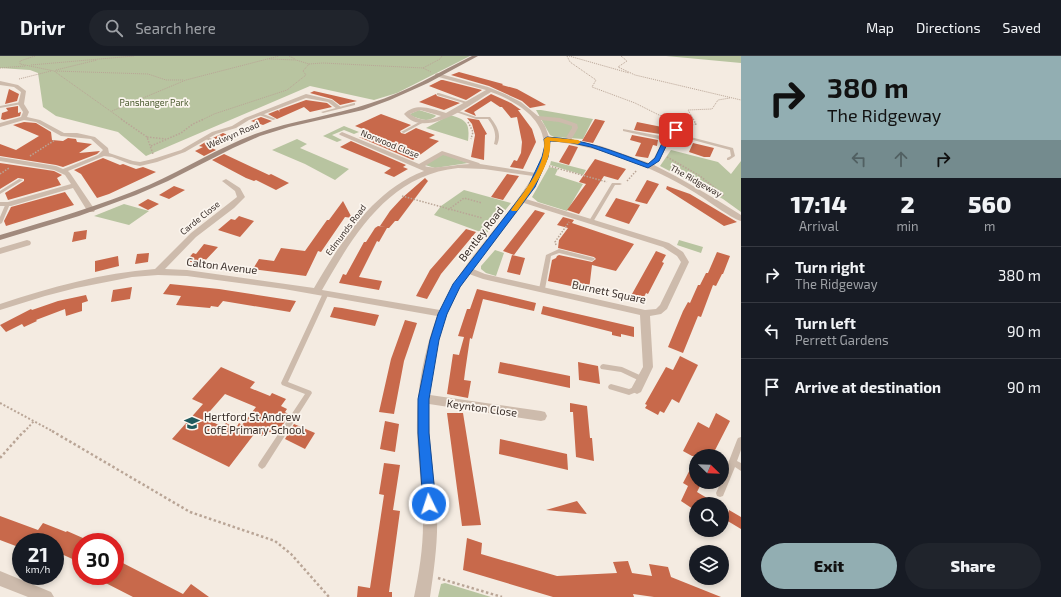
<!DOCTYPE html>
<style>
body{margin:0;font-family:"Exo 2",sans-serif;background:#20242c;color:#f1f3f6;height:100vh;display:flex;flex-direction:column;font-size:15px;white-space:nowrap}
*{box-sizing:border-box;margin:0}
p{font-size:13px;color:#9ea1a6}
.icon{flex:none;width:22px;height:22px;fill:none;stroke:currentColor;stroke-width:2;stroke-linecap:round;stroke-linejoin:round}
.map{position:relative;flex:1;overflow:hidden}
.drawer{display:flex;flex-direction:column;background:#171b24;width:320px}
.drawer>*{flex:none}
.hud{background:#92aeb2;color:#111;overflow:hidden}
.needle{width:26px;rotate:113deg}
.controls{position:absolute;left:689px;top:393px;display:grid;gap:8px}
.controls a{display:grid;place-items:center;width:40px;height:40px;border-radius:50%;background:#171b24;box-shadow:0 2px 6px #0003;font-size:20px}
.speed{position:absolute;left:12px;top:477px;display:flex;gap:8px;font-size:20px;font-weight:700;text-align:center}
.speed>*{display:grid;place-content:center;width:52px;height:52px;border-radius:50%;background:#171b24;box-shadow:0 2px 6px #0003;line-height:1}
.speed small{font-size:10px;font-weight:400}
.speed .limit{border:6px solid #d22;background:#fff;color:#111}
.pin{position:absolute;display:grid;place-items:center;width:34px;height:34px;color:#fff;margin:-17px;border-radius:8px;box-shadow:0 2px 6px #0006}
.me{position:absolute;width:44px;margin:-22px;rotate:356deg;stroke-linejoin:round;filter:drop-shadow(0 0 3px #0008)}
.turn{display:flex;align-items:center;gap:14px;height:84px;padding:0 20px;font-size:18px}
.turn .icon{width:52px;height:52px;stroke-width:2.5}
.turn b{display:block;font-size:28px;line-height:34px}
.lanes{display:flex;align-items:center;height:38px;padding:0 20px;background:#0003;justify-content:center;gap:20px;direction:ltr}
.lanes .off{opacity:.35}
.eta{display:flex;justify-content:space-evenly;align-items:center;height:68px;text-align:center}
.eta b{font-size:24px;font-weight:800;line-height:28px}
.primary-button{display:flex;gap:8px;margin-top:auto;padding:8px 20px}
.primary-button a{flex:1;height:46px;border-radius:24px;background:#92aeb2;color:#111;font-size:16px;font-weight:800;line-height:46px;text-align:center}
.primary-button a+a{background:#20242c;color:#f1f3f6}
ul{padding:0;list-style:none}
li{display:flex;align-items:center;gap:12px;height:56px;padding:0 20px;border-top:1px solid #363941}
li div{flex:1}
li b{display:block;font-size:15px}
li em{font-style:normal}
header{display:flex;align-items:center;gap:24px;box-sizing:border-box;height:56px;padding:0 20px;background:#171b24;border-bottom:1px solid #363941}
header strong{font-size:19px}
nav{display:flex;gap:22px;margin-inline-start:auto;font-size:14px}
.search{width:280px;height:36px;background:#20242c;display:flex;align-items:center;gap:10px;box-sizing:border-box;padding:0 14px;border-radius:22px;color:#9ea1a6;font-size:15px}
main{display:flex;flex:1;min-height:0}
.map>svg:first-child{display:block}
.green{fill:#b8c4a0}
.building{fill:#c8694b;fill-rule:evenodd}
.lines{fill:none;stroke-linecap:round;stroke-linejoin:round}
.path-far3{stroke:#b9a596;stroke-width:1;stroke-dasharray:1 1;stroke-linecap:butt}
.path-far2{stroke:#b9a596;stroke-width:1.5;stroke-dasharray:1.5 1.5;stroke-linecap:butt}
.path-far1{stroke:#b9a596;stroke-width:2;stroke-dasharray:2 2;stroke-linecap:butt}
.path{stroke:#b9a596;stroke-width:2.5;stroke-dasharray:2.5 2.5;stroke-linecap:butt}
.lane{fill:#cdbbac;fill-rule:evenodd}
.street{fill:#cdbbac;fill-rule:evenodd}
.secondary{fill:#a18a7d;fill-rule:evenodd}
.route{fill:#1a73e8;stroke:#114b97}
.slow{fill:#f59e0b}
.labels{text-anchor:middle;stroke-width:3.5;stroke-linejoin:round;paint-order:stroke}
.far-park-label{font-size:9px;fill:#4a5a2e;stroke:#fbf5ee}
.far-street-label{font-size:9px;fill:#3b302b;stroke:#fbf5ee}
.street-label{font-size:11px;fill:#3b302b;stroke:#fbf5ee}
.poi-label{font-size:11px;fill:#3b302b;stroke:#fbf5ee;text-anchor:start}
</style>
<header>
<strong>Drivr</strong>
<div class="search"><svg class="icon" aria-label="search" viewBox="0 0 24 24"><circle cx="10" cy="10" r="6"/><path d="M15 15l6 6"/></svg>Search here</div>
<nav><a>Map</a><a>Directions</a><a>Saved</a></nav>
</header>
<main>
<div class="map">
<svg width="741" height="541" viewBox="0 0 741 541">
<rect width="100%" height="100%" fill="#f4ebe1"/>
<path class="green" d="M 0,0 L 470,0 L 397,37 L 374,44 L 310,30 L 146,100 L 118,76 L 56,60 L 43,51 L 38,17 L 30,14 L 0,12 Z
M 666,0 L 741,0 L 741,7 Z
M 419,54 L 435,59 L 436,60 C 427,67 421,63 411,60 L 410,58 Z
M 536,54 L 541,54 L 593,63 L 583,83 L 554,81 L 550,79 Z
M 450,59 C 467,64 470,67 468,85 L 426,72 Z
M 344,70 L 359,76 L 354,78 L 344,74 L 332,79 L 342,84 L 337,86 L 323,80 Z
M 297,83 L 307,88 L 300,92 L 349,113 L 335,124 L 305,108 L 272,94 Z
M 671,94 L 718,106 L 731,118 L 741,105 L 741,156 L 723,143 L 660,110 Z
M 441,99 L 447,99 L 468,107 L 435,112 L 425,109 Z
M 551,105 L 586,114 L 583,119 L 550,109 Z
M 549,111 L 558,113 L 555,119 L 583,128 L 567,155 L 538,146 L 532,141 Z
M 464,134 L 511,147 L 486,178 L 434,159 L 441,150 Z
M 124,148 L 149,155 L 129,169 L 94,160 Z
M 679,184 L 703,191 L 701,197 L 677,189 Z
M 495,194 L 504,197 L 496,220 L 486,217 L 481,213 L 481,210 Z
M 445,527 L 491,541 L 438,541 L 441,528 Z"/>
<path class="building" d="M 459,16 L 503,28 L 502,29 L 517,33 L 546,49 L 530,52 L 522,45 L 489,30 L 451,19 Z
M 441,24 L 443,24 L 482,34 L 466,44 L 429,30 Z
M 9,33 L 19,38 L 17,45 L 5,48 Z
M 314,35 L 336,40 L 357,45 L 340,49 L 332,43 L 310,37 Z
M 436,38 L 437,40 L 460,47 L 444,54 L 419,46 Z
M 491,38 L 511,47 L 521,54 L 518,54 L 532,73 L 536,86 L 523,113 L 510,111 L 514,104 L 517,105 L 521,97 L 522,86 L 517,61 L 511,62 L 502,51 L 500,51 L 491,45 L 474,56 L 476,60 L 464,55 Z
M 306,44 L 327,47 L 332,51 L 310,56 L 304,51 L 277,63 L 268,58 L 278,54 L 280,56 L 279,54 L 281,53 Z
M 18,50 L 18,57 L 21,56 L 20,60 L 4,64 L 1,63 L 2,57 L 8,55 L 6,52 Z
M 381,58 L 411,69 L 400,75 L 401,77 L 405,78 L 416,72 L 435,79 L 429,82 L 439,85 L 413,104 L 359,81 L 363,80 L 360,79 L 368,75 L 355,70 Z
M 261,61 L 272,65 L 263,69 L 251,65 Z
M 467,62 L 479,64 L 487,78 L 485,79 L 484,104 L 471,101 L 475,79 L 472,68 Z
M 595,63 L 605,65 L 593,87 L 582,85 Z
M 24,66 L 36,67 L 51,76 L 52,84 L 63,85 L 68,82 L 76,83 L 77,86 L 92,88 L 79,97 L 100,95 L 97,98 L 63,111 L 56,109 L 0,100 L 0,88 L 16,94 L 39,80 L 13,69 Z
M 637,66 L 662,71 L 660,78 L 634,74 Z
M 223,77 L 233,81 L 221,87 L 221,85 L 213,82 Z
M 632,79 L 658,84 L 657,90 L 653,89 L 648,102 L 635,100 L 641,87 L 630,84 Z
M 207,85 L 219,88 L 212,92 L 216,94 L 204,100 L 195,95 L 203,91 L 199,90 Z
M 351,85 L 406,109 L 403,111 L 408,113 L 394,121 L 384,117 L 391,112 L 340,91 Z
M 693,87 L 714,92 L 710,101 L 704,101 L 689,96 Z
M 569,89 L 578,91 L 569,109 L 559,106 Z
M 224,98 L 269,119 L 271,118 L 289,127 L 276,134 L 256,124 L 254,125 L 246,122 L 212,104 Z
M 103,102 L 120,109 L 123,108 L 136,113 L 143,111 L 156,116 L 109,138 L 97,142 L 81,118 L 74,114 Z
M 595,103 L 626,113 L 618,124 L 604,120 L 579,158 L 567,154 L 586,128 L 579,126 Z
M 0,107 L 54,115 L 62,119 L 57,122 L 61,129 L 8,144 L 5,137 L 24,125 L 24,123 L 18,122 L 0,133 Z
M 507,118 L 519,120 L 503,144 L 491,141 Z
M 425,122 L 428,125 L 398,165 L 395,165 L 389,172 L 387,172 L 379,186 L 377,185 L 359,221 L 382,225 L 379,234 L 339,227 L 343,218 L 346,219 L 364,186 L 366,186 L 375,172 L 378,170 L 385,171 L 380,170 L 390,155 L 402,142 Z
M 647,124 L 659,128 L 647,148 L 635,145 Z
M 174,130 L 185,134 L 169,143 L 159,139 Z
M 667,130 L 690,138 L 737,166 L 724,170 L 666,133 Z
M 65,136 L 74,149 L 6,170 L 4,165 L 11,151 Z
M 616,142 L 640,149 L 629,168 L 605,160 Z
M 148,143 L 159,148 L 148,154 L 138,149 Z
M 343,145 L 352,162 L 345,161 L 321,196 L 318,195 L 306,220 L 253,213 L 259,203 L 274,205 L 281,192 L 305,195 L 327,164 L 329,164 Z
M 535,154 L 545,157 L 514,199 L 503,195 Z
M 239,160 L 254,165 L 240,181 L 218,174 L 231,163 L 235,164 Z
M 563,161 L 574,164 L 572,167 L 634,188 L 616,215 L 592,209 L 589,234 L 548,225 L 552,204 L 556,202 L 557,200 L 559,199 L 592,206 L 596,203 L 594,201 L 558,192 L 559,184 L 568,172 L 557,169 Z
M 466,173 L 476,176 L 441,218 L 427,243 L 416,240 L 430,214 Z
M 87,174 L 86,183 L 72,186 L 74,176 Z
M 204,188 L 218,191 L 202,208 L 186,205 L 193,197 L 196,198 Z
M 656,195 L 666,199 L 662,206 L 664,207 L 648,238 L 646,237 L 642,245 L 632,243 L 632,238 Z
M 717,196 L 730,200 L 723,218 L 722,218 L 716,230 L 713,229 L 701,261 L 698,260 L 683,297 L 668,291 L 683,255 L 688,246 L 690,247 L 698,229 L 700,229 L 706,217 L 708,217 Z
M 149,197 L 148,206 L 135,208 L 137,198 Z
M 512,199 L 525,202 L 520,219 L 507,216 Z
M 118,200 L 119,210 L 95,216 L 95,205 Z
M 170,228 L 219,233 L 296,245 L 290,256 L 223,245 L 218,251 L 211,250 L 210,252 L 176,249 L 181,240 L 163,238 Z
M 132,231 L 130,243 L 111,246 L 113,234 Z
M 477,233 L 536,247 L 534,255 L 483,243 L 472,283 L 470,282 L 465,316 L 464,324 L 471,325 L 468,342 L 447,338 L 453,298 L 459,299 L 464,281 L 458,280 L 467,253 L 470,253 Z
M 86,239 L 88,245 L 82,247 L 82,255 L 66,260 L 65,253 L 36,264 L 37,265 L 24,271 L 22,268 L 6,276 L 0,269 L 31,253 L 32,254 L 58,245 Z
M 543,250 L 634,271 L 634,281 L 621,278 L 621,281 L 612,279 L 612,276 L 541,258 Z
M 334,251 L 342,252 L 379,259 L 375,270 L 330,261 Z
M 405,264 L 417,267 L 404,305 L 394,358 L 379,356 L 391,303 Z
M 680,300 L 698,309 L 679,347 L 672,343 L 664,357 L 660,355 L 658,359 L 645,352 L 647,349 L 645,348 L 666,311 L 673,314 Z
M 500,306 L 570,320 L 570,332 L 498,317 Z
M 578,306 L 598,310 L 600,328 L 579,324 Z
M 221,311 L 255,326 L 250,332 L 270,340 L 272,337 L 286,343 L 281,350 L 287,353 L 285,356 L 288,358 L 284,363 L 286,364 L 276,379 L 267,375 L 263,380 L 255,377 L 229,411 L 172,383 L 203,348 L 192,343 ZM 225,338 L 256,351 L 242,369 L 239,367 L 236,372 L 226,367 L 223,371 L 204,362 Z
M 570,347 L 587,350 L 590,382 L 592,382 L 594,405 L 576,401 L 573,356 L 570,356 Z
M 447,357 L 463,357 L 481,469 L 462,470 Z
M 716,357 L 730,365 L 712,400 L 692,400 L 683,395 L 698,366 L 709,372 Z
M 385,365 L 399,368 L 395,396 L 380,393 Z
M 294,368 L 315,377 L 305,393 L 285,383 Z
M 500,383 L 567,398 L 568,414 L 499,398 Z
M 696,402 L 696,426 L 702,426 L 697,436 L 717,448 L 696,448 L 696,455 L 681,445 L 688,430 L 683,427 Z
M 384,407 L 400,409 L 393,454 L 400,455 L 389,536 L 392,536 L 392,541 L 357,541 L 358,530 L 370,532 L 384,439 L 379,438 Z
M 577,445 L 587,458 L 546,454 Z
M 729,454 L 741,461 L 741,473 L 726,464 Z
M 0,460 L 38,474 L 43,467 L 66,476 L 67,475 L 92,486 L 81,486 L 81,507 L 55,495 L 55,486 L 21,486 L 21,492 L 0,484 Z
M 467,482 L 482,487 L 481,498 L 557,520 L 617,517 L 613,506 L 628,505 L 632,517 L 652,520 L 649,508 L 668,511 L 671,521 L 721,541 L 654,541 L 633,538 L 634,541 L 553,541 L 463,514 Z
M 115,503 L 183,538 L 191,528 L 209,541 L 133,541 L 92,520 L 115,520 Z"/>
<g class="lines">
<path class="path-far3" d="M 35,0 L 20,5 L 20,8 L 54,15 L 123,64
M 289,0 L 295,3
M 567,0 L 570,6 L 596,24 L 592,31 L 635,47 L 669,64
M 569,0 L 629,17
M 621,0 L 627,5 L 618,11 L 635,19 L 741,44
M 309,8 L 323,7 L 423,12 L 431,16
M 31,9 L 134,0
M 0,12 L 25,10
M 423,12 L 440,3 L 442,0
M 56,14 L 97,4
M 55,15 L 148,18 L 166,24 L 184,24
M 19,23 L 51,15
M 112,55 L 186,24 L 279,0
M 202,64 L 214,58 L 287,34 L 306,19 L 303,15 L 309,8 L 296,4 L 269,3
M 694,64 L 688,54 L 712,53 L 718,44 L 730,42"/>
<path class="path-far2" d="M 121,63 L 147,81 L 153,98
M 667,63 L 676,67
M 468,66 L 473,76 L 471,83
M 683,71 L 696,68 L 693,63
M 147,81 L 166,83
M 151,90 L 181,77 L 193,68 L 204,63
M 30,100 L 55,84
M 667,101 L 700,120 L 724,139 L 721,140
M 549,110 L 607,126
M 0,118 L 9,112
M 627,125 L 637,114
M 402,140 L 482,162
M 448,154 L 464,142 L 482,147
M 556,189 L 555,186 L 569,166"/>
<path class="path-far1" d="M 0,347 L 54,376
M 24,376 L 34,365"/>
<path class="path" d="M 52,375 L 190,456 L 275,485 L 291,498 L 329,541
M 0,402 L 24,375
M 438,522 L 502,541"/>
<path class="lane" d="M 437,37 L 439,37 L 470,47 L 467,48 L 437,39 Z
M 21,46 L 22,46 L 22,48 L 0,52 L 0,50 Z
M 354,47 L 355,47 L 355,49 L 323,57 L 321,56 Z
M 453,53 L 476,61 L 490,61 C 497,70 502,78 497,89 L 494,88 C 497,78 494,71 488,63 L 476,63 L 453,55 Z
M 259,57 L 261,57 L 276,63 L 273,64 L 259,59 Z
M 421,65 L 424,66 L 404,77 L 401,76 Z
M 671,76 L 733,92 L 735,100 L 729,104 L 727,104 L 727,102 L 731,100 L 730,94 L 671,78 Z
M 205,81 L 207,81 L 220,86 L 218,87 L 205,83 Z
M 19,123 L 23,124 L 0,138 L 0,135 Z
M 612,127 L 620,127 L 622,128 L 620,129 L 615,129 L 593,166 L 589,166 L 589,165 Z
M 6,147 L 10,147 L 10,148 L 2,167 L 0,168 L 0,161 Z
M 559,193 L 594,202 L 595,203 L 592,205 L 559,197 L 551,200 L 545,233 L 544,234 L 540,234 L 539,233 L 546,199 Z
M 326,235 L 329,237 L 288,326 L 311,335 L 312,337 L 265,411 L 262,413 L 259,411 L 258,409 L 259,407 L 305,338 L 282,329 L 281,327 L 323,237 Z
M 603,308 L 622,311 L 644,321 L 645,323 L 644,325 L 642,326 L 621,316 L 601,313 L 600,311 L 601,309 Z
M 611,328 L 629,333 L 637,330 L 639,331 L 640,333 L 639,335 L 629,339 L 609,333 L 608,331 L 609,329 Z
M 741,381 L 741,394 L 737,405 L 741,407 L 741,415 L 735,411 L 723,440 L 720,441 L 717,440 L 716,437 L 721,426 L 722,426 L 722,423 L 737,384 L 738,382 Z"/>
<path class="street" d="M 437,17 L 488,31 L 505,38 L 521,46 L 538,60 L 560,62 L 577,68 L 578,72 L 571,84 L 601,90 L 649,107 L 654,102 L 663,84 L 623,75 L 623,73 L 666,81 L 674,73 L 678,73 L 678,75 L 670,84 L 660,103 L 654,109 C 684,124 713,141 741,159 L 741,165 C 730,162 706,143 694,136 C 649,109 602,91 550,85 C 549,107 539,125 526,143 L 669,187 L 683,196 L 689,206 L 667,253 L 661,258 L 650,260 L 653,311 L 641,336 L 637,338 L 633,336 L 631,333 L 643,311 L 640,259 L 483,223 L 469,218 C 444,252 433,297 430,339 L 541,355 L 545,356 L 547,360 L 545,364 L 541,365 L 429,348 C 428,385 435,422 437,459 C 438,486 434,514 430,541 L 414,541 C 419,517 423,493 423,468 C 423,438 418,407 417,377 C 416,337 423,298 437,260 L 284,233 L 187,220 L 158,219 L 132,221 L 76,232 L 45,240 L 0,254 L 0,248 C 51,231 102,217 155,213 L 191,177 L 237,141 L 235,135 L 222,125 L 226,123 L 240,132 L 245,141 L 234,152 L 196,181 L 165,213 L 187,214 L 314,232 C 341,186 372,135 424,115 L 340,79 L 339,78 L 342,76 L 419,108 L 442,95 L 479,107 L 480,108 L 536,117 C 538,111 541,105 543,99 C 550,65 518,46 491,36 C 470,49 425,84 404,58 C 416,46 432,53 446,57 L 486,34 L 435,20 L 435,18 ZM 420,54 L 441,60 C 430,65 421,66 410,58 ZM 541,64 L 559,66 L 572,70 L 572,72 L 565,83 L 549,81 L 545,70 ZM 443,99 L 470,108 C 458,108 433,114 425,110 ZM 458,112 L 484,113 L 533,120 C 505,167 462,204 440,254 L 322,234 C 354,178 389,119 458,112 ZM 524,147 L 663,191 L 677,200 L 681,206 L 660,249 L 656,253 L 645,254 L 485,218 L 473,213 Z
M 0,25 L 18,29 L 26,35 L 24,48 L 29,56 L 27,61 L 40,64 L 64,77 L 77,77 L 95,81 L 108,92 L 109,97 L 133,105 L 140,106 L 153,103 L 181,94 L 212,76 L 232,70 L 245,62 L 306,38 L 332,44 L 342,52 L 337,53 L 328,46 L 306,42 L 249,64 L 236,72 L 216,78 L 185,96 L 157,106 L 140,110 L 130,108 L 112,101 L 104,100 L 68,115 L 70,117 L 95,154 L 94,156 L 88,156 L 73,132 L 11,150 L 0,150 L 0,146 L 8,146 L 71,128 L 65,119 L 54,114 L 0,105 L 0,101 L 56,110 L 63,113 L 98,99 L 103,94 L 91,83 L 61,80 L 36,66 L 24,64 L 0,71 L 0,67 L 21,61 L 23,56 L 18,48 L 21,36 L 14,31 L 0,29 Z
M 27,184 L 30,185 L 31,187 L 30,189 L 0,198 L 0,192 Z
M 0,515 L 51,536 L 54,541 L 28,541 L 0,530 Z"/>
<path class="secondary" d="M 472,0 L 478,0 L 428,27 L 390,44 L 363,54 L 289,71 L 260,80 L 233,92 L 168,125 L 136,139 L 79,160 L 0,184 L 0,179 C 50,164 100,150 149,129 C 185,113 218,92 255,78 C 293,64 333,60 371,47 C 407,36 439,16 472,0 Z"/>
</g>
<path class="route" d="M 674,73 L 679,74 L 669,84 L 659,105 L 648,112 L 591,91 L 568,86 L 550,85 L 548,101 L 535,131 L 460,231 L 447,258 L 439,284 L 429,343 L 429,377 L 436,448 L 434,452 L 429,454 L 425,452 L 423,448 L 418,377 L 418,343 L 430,284 L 438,258 L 453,228 L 528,131 L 542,101 L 545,89 L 544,83 L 547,81 C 584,83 613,95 648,108 L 655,102 L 664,83 Z"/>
<path class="slow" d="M 547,81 L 578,84 L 581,86 L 578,88 L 550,85 C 553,107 529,138 517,155 L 512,155 L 511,154 C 525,134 547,109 544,83 Z"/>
<defs>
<g id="school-bare" transform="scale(1.2)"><path d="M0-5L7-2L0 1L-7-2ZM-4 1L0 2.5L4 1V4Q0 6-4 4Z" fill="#1f5a5e" stroke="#fbf5ee" stroke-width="2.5" paint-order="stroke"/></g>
</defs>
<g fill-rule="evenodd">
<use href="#school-bare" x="192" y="367"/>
</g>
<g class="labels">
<g class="far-park-label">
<text x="154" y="50">Panshanger Park</text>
</g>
<g class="far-street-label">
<text transform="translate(233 79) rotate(-23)" y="3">Welwyn Road</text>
<text transform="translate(390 88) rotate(22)" y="3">Norwood Close</text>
<text transform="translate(696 125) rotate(29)" y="3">The Ridgeway</text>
<text transform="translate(200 162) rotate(-39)" y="3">Carde Close</text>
<text transform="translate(346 174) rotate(-53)" y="3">Edmunds Road</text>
</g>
<g class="street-label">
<text transform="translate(481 178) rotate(-52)" y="4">Bentley Road</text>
<text transform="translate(222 210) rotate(7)" y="4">Calton Avenue</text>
<text transform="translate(609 236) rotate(12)" y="4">Burnett Square</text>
<text transform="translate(482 352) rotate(8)" y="4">Keynton Close</text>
</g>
<g class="poi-label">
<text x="204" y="365">Hertford St Andrew<tspan x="204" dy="13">CofE Primary School</tspan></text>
</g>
</g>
</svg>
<div class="controls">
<a><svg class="needle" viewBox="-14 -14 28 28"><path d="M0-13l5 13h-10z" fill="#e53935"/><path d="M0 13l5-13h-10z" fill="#9ea1a6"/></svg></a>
<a><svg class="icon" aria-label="search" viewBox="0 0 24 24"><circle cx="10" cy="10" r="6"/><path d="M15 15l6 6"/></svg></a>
<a><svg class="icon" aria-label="layers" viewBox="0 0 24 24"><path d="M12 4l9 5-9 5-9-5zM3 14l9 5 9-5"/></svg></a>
</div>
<div class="speed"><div>21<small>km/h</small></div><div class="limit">30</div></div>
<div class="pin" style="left:676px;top:74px;background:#d93025"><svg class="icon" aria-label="arrive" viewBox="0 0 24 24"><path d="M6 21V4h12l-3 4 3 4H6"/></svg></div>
<svg class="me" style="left:429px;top:448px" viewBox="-20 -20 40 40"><circle r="17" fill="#1a73e8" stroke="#fff" stroke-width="3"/><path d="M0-11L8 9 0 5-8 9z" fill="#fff"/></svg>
</div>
<section class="drawer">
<div class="hud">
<div class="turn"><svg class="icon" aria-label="right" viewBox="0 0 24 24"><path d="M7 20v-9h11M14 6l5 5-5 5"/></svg><div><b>380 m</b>The Ridgeway</div></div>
<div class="lanes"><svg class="icon off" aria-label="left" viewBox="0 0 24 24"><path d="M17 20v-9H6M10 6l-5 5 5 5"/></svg><svg class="icon off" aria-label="ahead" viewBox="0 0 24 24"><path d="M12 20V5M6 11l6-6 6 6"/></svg><svg class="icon" aria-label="right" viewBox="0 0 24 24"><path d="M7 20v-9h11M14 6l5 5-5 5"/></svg></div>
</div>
<div class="eta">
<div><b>17:14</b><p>Arrival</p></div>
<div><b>2</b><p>min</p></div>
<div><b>560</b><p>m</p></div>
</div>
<ul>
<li><svg class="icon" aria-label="right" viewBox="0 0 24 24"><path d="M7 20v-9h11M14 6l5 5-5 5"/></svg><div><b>Turn right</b><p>The Ridgeway</p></div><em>380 m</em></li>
<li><svg class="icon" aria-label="left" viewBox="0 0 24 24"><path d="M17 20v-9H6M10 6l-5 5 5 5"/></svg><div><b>Turn left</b><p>Perrett Gardens</p></div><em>90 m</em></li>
<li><svg class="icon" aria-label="arrive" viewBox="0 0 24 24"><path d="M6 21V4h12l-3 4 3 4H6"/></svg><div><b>Arrive at destination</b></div><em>90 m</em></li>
</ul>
<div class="primary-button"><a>Exit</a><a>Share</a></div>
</section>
</main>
